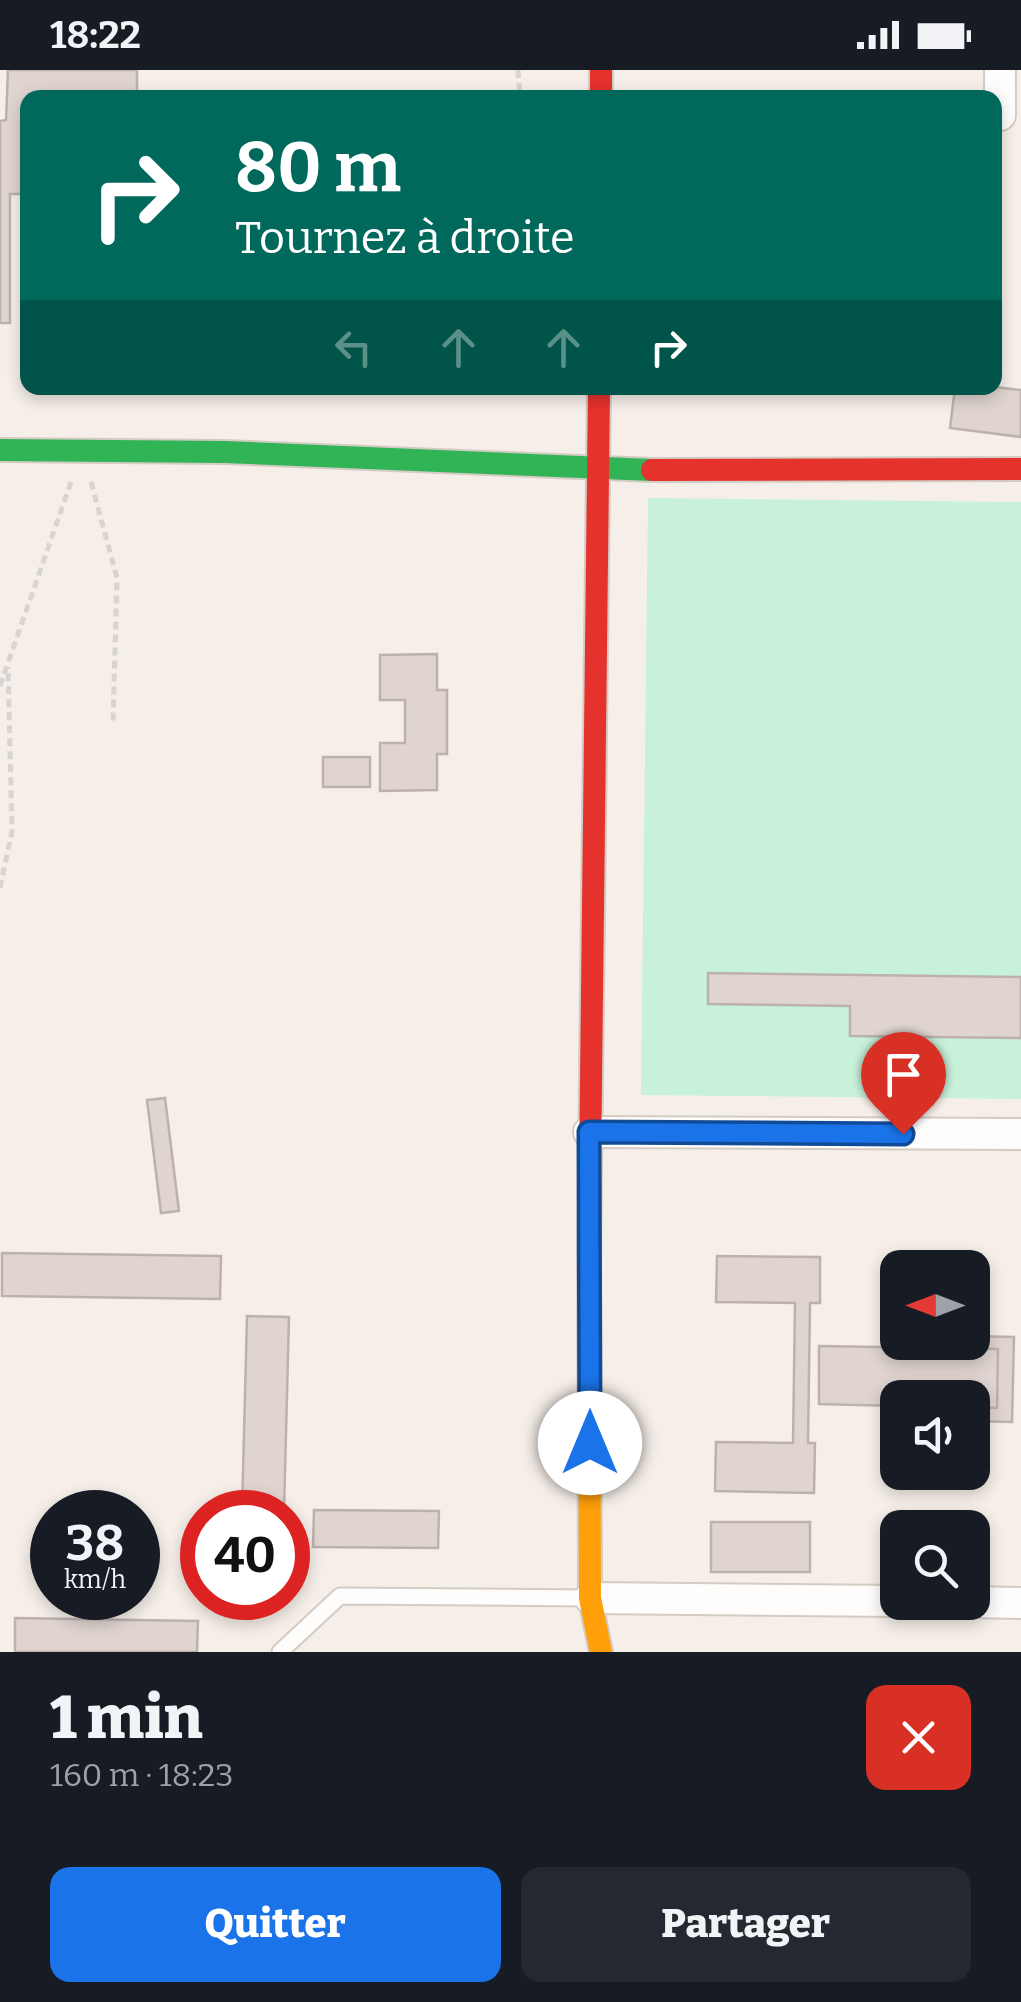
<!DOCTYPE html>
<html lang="fr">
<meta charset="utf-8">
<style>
body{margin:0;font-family:Bitter,serif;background:#242831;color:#f1f3f6;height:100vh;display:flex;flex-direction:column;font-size:38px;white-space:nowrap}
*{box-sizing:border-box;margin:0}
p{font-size:32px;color:#9ea1a6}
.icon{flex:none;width:55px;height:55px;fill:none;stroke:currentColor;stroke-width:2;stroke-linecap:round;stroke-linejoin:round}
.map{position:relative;height:1582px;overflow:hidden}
.drawer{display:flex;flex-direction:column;background:#171b24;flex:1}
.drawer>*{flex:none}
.banner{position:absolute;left:20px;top:20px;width:982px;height:305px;border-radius:20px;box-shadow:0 5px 15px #0003;background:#00695c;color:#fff;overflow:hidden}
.needle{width:65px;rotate:270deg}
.buttons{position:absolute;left:880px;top:1180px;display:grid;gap:20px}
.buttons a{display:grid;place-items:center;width:110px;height:110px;border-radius:20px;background:#171b24;box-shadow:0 5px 15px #0003;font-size:50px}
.speed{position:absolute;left:30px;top:1420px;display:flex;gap:20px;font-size:50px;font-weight:700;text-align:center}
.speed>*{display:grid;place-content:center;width:130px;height:130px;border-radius:50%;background:#171b24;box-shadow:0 5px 15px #0003;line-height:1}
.speed small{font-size:25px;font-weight:400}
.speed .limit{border:15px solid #d22;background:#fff;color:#111}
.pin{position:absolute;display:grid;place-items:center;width:85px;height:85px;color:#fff;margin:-102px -42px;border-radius:50% 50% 50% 0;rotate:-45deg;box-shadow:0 0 10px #0007}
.pin .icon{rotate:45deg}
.me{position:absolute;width:110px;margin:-55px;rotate:0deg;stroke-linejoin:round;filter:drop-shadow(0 0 8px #0008)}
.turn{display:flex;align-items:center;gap:35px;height:210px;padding:0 50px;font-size:45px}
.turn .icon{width:130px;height:130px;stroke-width:2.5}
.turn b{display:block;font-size:70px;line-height:85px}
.lanes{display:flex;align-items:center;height:95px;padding:0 50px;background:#0003;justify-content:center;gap:50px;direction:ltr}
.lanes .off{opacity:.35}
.round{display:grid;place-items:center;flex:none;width:105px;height:105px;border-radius:20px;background:#242831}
.headline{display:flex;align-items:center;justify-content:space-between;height:170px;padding:0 50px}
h1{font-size:60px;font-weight:800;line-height:75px}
.button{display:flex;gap:20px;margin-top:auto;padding:20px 50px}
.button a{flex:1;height:115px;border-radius:20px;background:#1a73e8;color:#fff;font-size:40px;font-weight:800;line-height:115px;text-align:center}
.button a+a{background:#242831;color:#f1f3f6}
.status{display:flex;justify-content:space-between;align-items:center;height:70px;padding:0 50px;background:#171b24;direction:ltr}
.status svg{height:28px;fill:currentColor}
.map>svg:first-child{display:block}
.green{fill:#c8f1da}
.building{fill:#dfd4d0;stroke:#bcb1ae;stroke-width:2.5}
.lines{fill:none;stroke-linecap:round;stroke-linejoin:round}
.lane-casing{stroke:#d4cbc3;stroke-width:19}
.street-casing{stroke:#d4cbc3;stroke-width:34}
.fast-casing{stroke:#d4cbc3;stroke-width:26}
.slow-casing{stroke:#d4cbc3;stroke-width:26}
.jam-casing{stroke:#d4cbc3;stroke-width:26}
.path{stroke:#d7d4d2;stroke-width:5;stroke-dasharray:8 5;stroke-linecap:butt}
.lane{stroke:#fefdfc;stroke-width:15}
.street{stroke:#fefdfc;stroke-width:30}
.fast{stroke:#30b455;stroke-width:22}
.slow{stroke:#ff9f0a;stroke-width:22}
.jam{stroke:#e5322d;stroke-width:22}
.route-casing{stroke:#114b97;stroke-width:25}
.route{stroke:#1a73e8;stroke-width:18}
</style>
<div class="status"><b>18:22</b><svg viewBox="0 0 49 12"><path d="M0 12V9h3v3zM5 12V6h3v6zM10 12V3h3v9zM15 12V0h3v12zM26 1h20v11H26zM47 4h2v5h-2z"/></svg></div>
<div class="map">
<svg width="1021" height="1582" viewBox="0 0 1021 1582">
<rect width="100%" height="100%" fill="#f6efe9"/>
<path class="green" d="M 648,428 L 1021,432 L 1021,1029 L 641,1025 Z"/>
<path class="building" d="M 8,0 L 137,0 L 137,28 L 28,28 L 28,124 L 10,124 L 10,253 L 0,253 L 0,51 L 6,50 Z
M 995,317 L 1021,320 L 1021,367 L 950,358 L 955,318 Z
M 437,584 L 437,620 L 447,620 L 447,684 L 437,684 L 437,720 L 380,721 L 380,673 L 405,673 L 405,630 L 380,630 L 380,585 Z
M 323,687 L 370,687 L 370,717 L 323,717 Z
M 708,903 L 1021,907 L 1021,968 L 850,966 L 850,936 L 708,934 Z
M 165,1028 L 179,1141 L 161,1143 L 147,1030 Z
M 2,1183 L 221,1186 L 220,1229 L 2,1226 Z
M 717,1186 L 820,1187 L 820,1233 L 810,1233 L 808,1373 L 815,1373 L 814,1423 L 715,1421 L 716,1372 L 793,1373 L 795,1233 L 716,1232 Z
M 247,1246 L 289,1247 L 284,1442 L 242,1442 Z
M 972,1266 L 1014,1267 L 1012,1352 L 972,1351 L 972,1337 L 997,1338 L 998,1279 L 946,1278 L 946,1272 L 972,1272 Z
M 819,1276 L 998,1279 L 997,1338 L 972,1337 L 972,1328 L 898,1328 L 898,1336 L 819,1334 Z
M 314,1440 L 439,1441 L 438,1478 L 313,1477 Z
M 711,1452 L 810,1452 L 810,1502 L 711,1502 Z
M 15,1548 L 198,1551 L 197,1582 L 15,1582 Z"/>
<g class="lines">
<g class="lane-casing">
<path id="lane" d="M 280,1582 L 340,1526 L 589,1528"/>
</g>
<g class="street-casing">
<path id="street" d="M 1000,45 L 1000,0
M 589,1062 L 1021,1064
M 590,1528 L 898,1531
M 972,1532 L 1021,1533"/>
</g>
<g class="fast-casing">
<path id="fast" d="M 0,380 L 225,382 L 652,400"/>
</g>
<g class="slow-casing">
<path id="slow" d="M 589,1184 L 590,1528 L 601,1582"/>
</g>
<g class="jam-casing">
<path id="jam" d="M 601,0 L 601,28
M 652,400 L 1021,399
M 589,1184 L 599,318"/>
</g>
<path class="path" d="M 518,0 L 520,28
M 91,412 L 117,508 L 113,651
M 0,616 L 71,412
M 0,818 L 12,761 L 8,597"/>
<use href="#lane" class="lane"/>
<use href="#street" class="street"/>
<use href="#fast" class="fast"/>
<use href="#slow" class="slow"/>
<use href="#jam" class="jam"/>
</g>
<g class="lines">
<g class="route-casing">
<path id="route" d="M 590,1373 L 589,1062 L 903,1064"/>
</g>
<use href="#route" class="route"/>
</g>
</svg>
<div class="buttons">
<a><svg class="needle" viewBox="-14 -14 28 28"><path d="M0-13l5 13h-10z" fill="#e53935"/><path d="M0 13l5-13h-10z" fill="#9ea1a6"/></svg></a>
<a><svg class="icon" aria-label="sound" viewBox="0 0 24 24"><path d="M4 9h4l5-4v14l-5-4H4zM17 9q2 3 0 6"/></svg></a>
<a><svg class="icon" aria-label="search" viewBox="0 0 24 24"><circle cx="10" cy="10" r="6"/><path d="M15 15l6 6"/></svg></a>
</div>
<div class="speed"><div>38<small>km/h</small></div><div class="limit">40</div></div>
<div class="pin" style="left:903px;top:1064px;background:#d93025"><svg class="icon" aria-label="arrive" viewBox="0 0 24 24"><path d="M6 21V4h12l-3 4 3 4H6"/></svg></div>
<svg class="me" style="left:590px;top:1373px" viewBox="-20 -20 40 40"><circle r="19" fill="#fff"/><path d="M0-13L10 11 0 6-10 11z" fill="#1a73e8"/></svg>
<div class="banner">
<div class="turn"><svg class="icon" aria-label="right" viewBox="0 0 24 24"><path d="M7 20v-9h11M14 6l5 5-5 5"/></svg><div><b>80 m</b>Tournez à droite</div></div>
<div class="lanes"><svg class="icon off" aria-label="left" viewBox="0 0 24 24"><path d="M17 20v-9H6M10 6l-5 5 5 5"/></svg><svg class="icon off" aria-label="ahead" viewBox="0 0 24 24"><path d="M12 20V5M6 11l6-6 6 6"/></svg><svg class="icon off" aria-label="ahead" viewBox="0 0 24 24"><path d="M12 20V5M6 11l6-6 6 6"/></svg><svg class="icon" aria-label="right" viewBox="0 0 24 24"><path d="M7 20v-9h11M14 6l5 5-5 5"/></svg></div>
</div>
</div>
<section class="drawer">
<div class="headline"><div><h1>1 min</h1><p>160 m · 18:23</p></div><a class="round" style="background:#d93025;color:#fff"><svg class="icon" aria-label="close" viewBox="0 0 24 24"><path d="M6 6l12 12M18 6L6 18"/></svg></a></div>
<div class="button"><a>Quitter</a><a>Partager</a></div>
</section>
